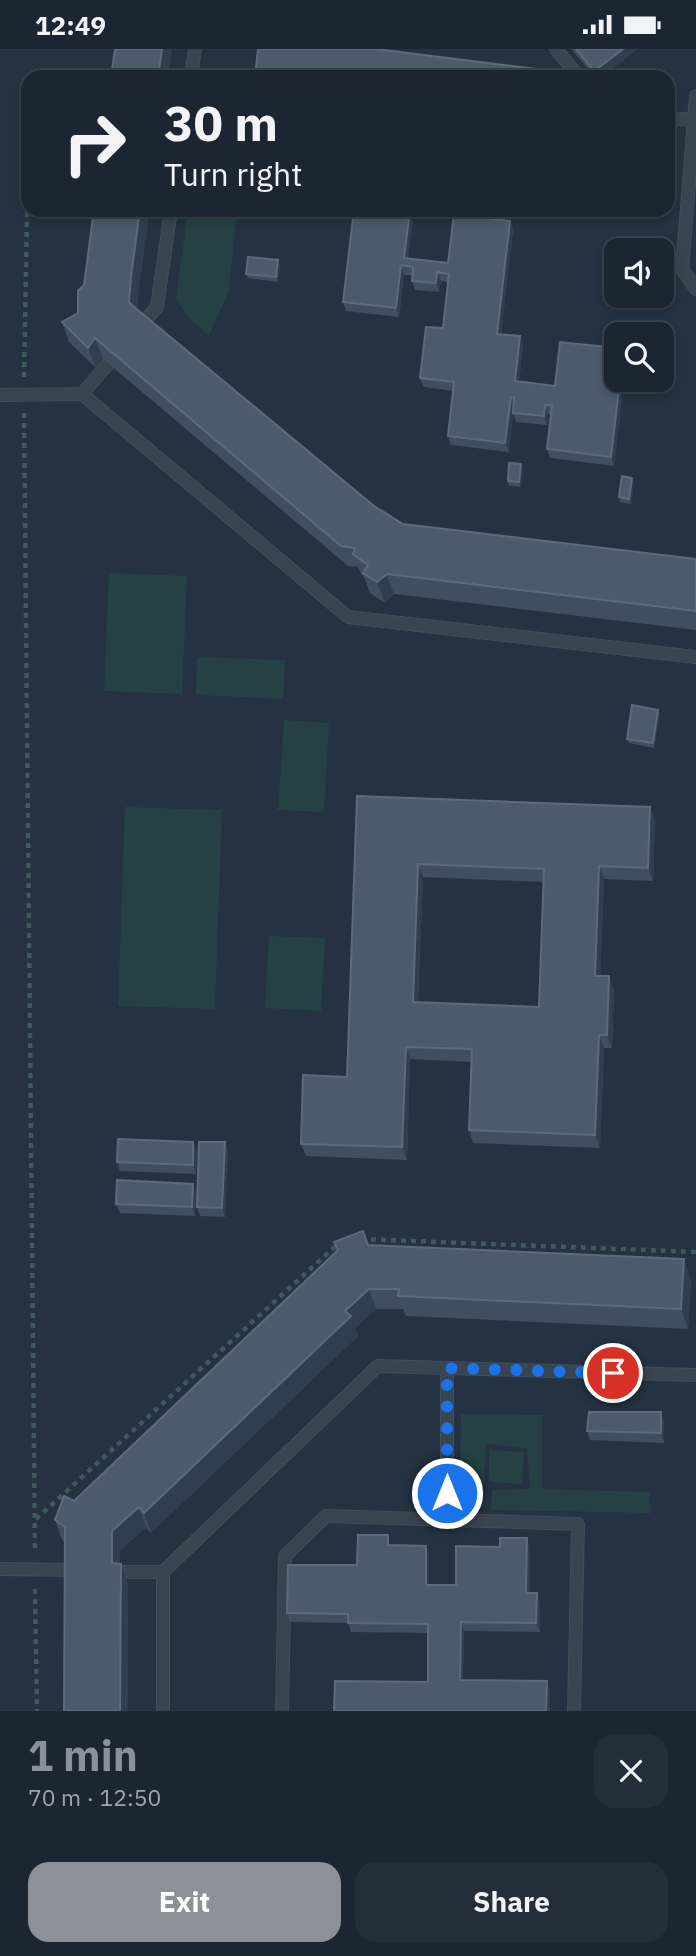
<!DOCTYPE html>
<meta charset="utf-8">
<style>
body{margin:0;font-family:"IBM Plex Sans",sans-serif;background:#242e3a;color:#f1f3f6;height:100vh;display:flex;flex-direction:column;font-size:26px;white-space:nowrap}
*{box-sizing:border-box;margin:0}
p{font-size:23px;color:#a0a5ac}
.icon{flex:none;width:38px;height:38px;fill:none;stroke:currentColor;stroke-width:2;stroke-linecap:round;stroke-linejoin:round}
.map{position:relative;height:1662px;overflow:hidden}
.side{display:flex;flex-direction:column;background:#1b2632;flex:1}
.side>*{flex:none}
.top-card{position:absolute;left:21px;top:21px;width:654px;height:147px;border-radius:21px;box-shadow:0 4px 10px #0003,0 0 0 2px #39434d;background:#1b2632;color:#f1f3f6;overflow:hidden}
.buttons{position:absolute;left:604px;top:189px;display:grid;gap:14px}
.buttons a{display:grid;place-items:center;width:70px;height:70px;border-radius:14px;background:#1b2632;box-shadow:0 4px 10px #0003,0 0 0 2px #39434d;font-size:35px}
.pin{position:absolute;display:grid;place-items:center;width:60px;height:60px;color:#fff;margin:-30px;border:4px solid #fff;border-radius:50%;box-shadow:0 2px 7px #0007}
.me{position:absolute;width:77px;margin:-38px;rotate:0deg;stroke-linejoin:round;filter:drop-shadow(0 0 5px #0008)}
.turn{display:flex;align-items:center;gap:24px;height:147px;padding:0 28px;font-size:32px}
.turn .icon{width:91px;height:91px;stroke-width:2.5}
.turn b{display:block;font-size:49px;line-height:60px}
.round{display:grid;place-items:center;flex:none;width:74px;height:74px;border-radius:21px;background:#242e3a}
.summary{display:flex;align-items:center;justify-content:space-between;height:119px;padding:0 28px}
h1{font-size:42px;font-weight:700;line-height:52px;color:#8c9099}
.primary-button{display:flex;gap:14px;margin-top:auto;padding:14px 28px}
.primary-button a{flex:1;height:80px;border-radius:21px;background:#8c9099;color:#fff;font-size:28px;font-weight:700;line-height:80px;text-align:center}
.primary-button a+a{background:#242e3a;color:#f1f3f6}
.status{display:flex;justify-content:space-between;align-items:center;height:49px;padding:0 35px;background:#1b2632;direction:ltr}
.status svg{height:19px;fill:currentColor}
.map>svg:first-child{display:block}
.green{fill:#264143}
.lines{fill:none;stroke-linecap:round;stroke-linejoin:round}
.lane-casing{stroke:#424d5a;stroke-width:14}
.path{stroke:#3f5a5a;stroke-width:4.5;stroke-dasharray:5 5;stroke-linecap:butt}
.lane{stroke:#394451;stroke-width:12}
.wall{fill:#3f4f60;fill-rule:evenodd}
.shaded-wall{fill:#2f3f4f}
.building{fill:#4c5b6c;stroke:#5c6b7b;stroke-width:2;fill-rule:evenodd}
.route{stroke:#1a73e8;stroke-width:12;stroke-dasharray:0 21.6}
</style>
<div class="status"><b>12:49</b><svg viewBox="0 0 49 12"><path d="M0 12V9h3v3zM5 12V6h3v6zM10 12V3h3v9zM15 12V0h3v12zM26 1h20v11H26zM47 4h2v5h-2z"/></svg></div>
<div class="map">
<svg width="696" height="1662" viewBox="0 0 696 1662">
<rect width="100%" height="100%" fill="#243242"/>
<path class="green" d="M 188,161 L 237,161 L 229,241 L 209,287 L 187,267 L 176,250 Z
M 109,524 L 187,527 L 182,645 L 104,642 Z
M 197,608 L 285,611 L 283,650 L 196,646 Z
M 284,671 L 329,674 L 324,763 L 278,761 Z
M 125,758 L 222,761 L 215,960 L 118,957 Z
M 269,887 L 325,889 L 321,962 L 265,959 Z
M 461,1365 L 542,1366 L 542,1440 L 649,1443 L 651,1464 L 491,1461 L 492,1441 L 530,1440 L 527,1400 L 486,1394 L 483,1458 L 460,1457 Z
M 489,1401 L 524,1403 L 522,1435 L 489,1433 Z"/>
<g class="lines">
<g class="lane-casing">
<path id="lane" d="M 556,0 L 579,28
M 191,28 L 195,0
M 696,47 L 682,220 L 696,240
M 668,69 L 694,71
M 140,277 L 157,258 L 171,161
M 82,345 L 109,314
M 0,346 L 82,345 L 348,568 L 696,608
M 447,1469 L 447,1319
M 0,1520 L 73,1521
M 120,1523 L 163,1523 L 378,1317 L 696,1326
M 163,1662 L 163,1523
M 282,1662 L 285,1507 L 326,1467 L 578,1475 L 574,1662"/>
</g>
<path class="path" d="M 24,328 L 28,116
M 24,364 L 35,1504
M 361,1190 L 696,1203
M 36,1470 L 340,1193
M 35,1540 L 37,1662"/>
<use href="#lane" class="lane"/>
</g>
<path class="wall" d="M 571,0 L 638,0 L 601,28 L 595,28 Z
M 410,162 L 413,171 L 408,210 L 448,214 L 510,172 L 513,181 L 501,285 L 523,297 L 519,332 L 555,337 L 624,331 L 614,417 L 550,409 L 547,400 L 551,365 L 548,365 L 547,376 L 516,373 L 513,365 L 509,403 L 451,396 L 448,387 L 453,342 L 424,338 L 420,329 L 443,279 L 448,233 L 441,232 L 439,243 L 415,241 L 412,232 L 412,226 L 404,226 L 399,268 L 346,262 L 343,253 Z
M 280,216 L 278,233 L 248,229 L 246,225 Z
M 84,236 L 138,248 L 137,261 L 374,457 L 403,475 L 696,510 L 696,581 L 394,545 L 385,554 L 370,544 L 364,528 L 361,525 L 358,518 L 348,517 L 103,310 L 96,319 L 69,293 L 62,273 L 78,264 Z
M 523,420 L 521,438 L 509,437 L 508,432 Z
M 634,434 L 631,455 L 620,453 L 619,448 Z
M 658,661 L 660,665 L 654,699 L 629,694 L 627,690 Z
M 357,747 L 650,758 L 655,771 L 653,832 L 604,830 L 600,927 L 614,940 L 612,999 L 604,999 L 600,1099 L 473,1094 L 469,1081 L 471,1013 L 410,1010 L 407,1111 L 306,1107 L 301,1095 L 347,1028 ZM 423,828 L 543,833 L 539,958 L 418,953 Z
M 193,1093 L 197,1102 L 196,1125 L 120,1122 L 117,1113 Z
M 228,1102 L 225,1168 L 200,1167 L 197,1158 Z
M 193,1135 L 196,1144 L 195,1167 L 120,1164 L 116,1155 Z
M 368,1197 L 691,1231 L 688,1280 L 406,1267 L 403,1260 L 376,1260 L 355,1279 L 358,1287 L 151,1484 L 146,1478 L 120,1502 L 120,1515 L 128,1535 L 62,1491 L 55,1471 L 74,1452 Z
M 664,1372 L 664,1394 L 590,1391 L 587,1382 Z
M 391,1496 L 426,1497 L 429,1506 L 429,1536 L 456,1536 L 530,1498 L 530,1544 L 537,1544 L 540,1553 L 540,1583 L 464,1582 L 463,1631 L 550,1641 L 428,1633 L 428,1584 L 351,1583 L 348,1574 L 290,1573 L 287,1564 L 357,1516 Z"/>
<path class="shaded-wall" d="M 162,0 L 172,0 L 168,28 L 158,28 Z
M 623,0 L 638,0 L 601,28 L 596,28 L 594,22 Z
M 140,161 L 150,161 L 138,248 L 137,273 L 129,253 L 131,227 Z
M 410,162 L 413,171 L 407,218 L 404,209 Z
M 510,172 L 513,181 L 500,294 L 497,285 Z
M 278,211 L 280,216 L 278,233 L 276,228 Z
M 401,216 L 404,226 L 399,268 L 396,259 Z
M 437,223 L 441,232 L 439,243 L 436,234 Z
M 520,287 L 523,297 L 518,341 L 515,332 Z
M 95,289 L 103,310 L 96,319 L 88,299 Z
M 620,331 L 624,331 L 614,417 L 611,408 Z
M 511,348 L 514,357 L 509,403 L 505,394 Z
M 545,356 L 548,365 L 547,376 L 544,367 Z
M 521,415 L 523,420 L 521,438 L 519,433 Z
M 632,429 L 634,434 L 631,455 L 629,450 Z
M 387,525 L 394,545 L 385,554 L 377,533 Z
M 658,661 L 660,665 L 654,699 L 653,694 Z
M 650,758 L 655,771 L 653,832 L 648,819 Z
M 418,815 L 423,828 L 417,966 L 413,953 Z
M 599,817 L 604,830 L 600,939 L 595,927 Z
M 609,927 L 614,940 L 612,999 L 607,986 Z
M 599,986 L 604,999 L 600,1099 L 595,1086 Z
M 406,998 L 410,1010 L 407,1111 L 402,1098 Z
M 193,1093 L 197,1102 L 196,1125 L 193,1116 Z
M 225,1093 L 228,1102 L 225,1168 L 222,1159 Z
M 193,1135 L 196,1144 L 195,1167 L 192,1158 Z
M 684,1210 L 691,1231 L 688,1280 L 681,1260 Z
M 369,1240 L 376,1260 L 355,1279 L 358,1287 L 151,1484 L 144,1464 L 345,1262 Z
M 661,1363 L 664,1372 L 664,1394 L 661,1384 Z
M 139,1458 L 146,1478 L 120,1502 L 120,1535 L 112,1514 L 112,1482 Z
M 527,1489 L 530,1498 L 530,1553 L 526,1544 Z
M 426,1497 L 429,1506 L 429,1545 L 426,1536 Z
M 121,1515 L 128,1535 L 128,1662 L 120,1662 Z
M 537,1544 L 540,1553 L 540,1583 L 536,1574 Z
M 461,1573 L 464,1582 L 463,1640 L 460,1631 Z
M 547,1632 L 550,1641 L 550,1662 L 546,1662 Z"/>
<path class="building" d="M 115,0 L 162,0 L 158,28 L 111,28 Z
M 258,0 L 376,0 L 560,23 L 560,28 L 255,28 Z
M 576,0 L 623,0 L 594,22 Z
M 94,161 L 140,161 L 131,227 L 129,253 L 133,257 L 374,457 L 403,475 L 696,510 L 696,562 L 387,525 L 377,533 L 363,524 L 368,516 L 353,505 L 355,499 L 341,497 L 95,289 L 88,299 L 62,273 L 78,264 L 78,242 L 84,236 Z
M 354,161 L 410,162 L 404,209 L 448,214 L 454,165 L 510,172 L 497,285 L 520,287 L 515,332 L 555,337 L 560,293 L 616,299 L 616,331 L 620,331 L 611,408 L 547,400 L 552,356 L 545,356 L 544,367 L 513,364 L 514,349 L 511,348 L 505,394 L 448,387 L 454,333 L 420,329 L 426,278 L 443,279 L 449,225 L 437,223 L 436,234 L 412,232 L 413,218 L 401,216 L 396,259 L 343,253 Z
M 248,208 L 278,211 L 276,228 L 246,225 Z
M 509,414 L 521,415 L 519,433 L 508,432 Z
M 622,427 L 632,429 L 629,450 L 619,448 Z
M 632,656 L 658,661 L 653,694 L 627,690 Z
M 357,747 L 650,758 L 648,819 L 599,817 L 595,927 L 609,927 L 607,986 L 599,986 L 595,1086 L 469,1081 L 472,1000 L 406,998 L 402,1098 L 301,1095 L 303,1026 L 347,1028 ZM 418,815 L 544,820 L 539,958 L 413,953 Z
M 118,1090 L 193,1093 L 193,1116 L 117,1113 Z
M 199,1093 L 225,1093 L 222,1159 L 197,1158 Z
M 117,1131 L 193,1135 L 192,1158 L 116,1155 Z
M 363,1182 L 368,1196 L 684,1210 L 681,1260 L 398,1247 L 399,1240 L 369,1240 L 345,1262 L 351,1267 L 144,1464 L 139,1458 L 112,1482 L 112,1514 L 121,1515 L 120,1662 L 64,1662 L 65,1478 L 55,1471 L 64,1447 L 74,1452 L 338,1201 L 334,1193 Z
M 589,1363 L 661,1363 L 661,1384 L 587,1382 Z
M 358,1486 L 388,1486 L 388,1496 L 426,1497 L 426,1536 L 456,1536 L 456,1497 L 500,1498 L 500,1489 L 527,1489 L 526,1544 L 537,1544 L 536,1574 L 461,1573 L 460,1631 L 547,1632 L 546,1662 L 334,1662 L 335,1632 L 428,1633 L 428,1575 L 348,1574 L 348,1565 L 287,1564 L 288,1516 L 357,1516 Z"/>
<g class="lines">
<path class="route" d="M 447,1444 L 447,1319 L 613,1324"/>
</g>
</svg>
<div class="buttons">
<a><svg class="icon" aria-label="sound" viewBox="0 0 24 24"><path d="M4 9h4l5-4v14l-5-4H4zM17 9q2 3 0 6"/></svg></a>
<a><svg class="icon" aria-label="search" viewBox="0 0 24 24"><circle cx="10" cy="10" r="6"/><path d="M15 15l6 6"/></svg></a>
</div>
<div class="pin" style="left:613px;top:1324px;background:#d93025"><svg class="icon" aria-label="arrive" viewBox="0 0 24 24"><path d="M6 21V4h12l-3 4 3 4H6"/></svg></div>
<svg class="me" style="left:447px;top:1444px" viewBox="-20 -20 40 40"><circle r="17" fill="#1a73e8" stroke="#fff" stroke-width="3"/><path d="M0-11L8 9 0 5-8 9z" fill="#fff"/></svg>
<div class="top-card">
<div class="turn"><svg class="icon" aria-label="right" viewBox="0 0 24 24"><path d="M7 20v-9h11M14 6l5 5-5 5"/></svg><div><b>30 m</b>Turn right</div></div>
</div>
</div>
<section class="side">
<div class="summary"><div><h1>1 min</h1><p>70 m · 12:50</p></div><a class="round"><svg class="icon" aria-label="close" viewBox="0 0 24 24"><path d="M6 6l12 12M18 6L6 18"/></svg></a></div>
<div class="primary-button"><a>Exit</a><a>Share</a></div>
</section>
